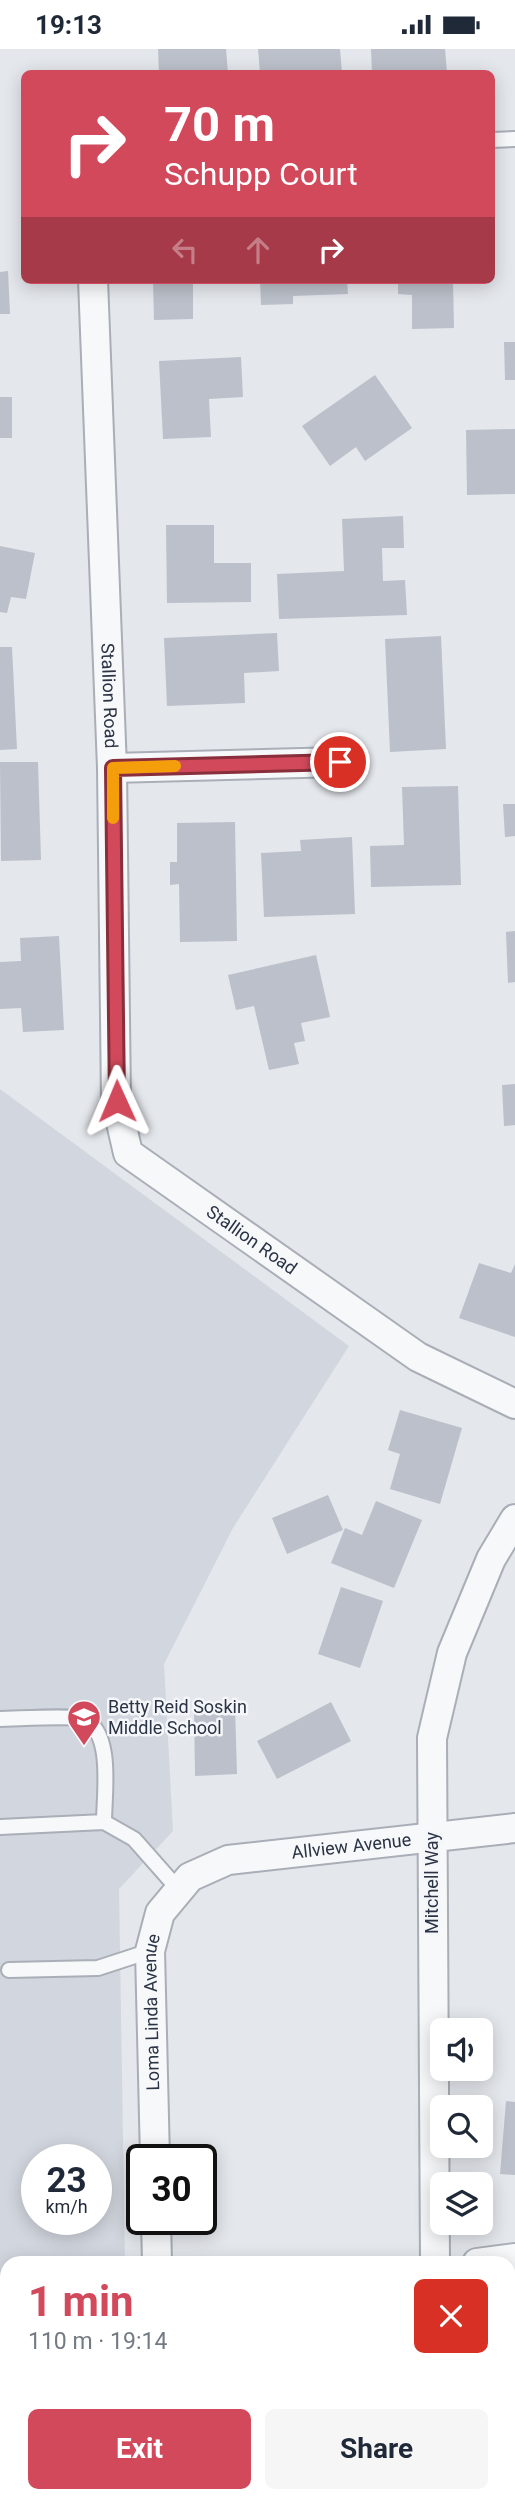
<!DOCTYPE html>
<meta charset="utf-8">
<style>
body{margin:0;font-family:Roboto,sans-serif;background:#f6f6f7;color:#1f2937;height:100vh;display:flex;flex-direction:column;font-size:26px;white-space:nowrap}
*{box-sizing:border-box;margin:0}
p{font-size:23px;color:#747a83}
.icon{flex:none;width:38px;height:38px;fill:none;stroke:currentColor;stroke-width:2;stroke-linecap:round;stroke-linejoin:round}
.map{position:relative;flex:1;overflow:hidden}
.drawer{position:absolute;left:0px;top:2207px;width:516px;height:247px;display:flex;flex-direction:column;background:#fff;border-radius:21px 21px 0 0;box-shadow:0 4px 18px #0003}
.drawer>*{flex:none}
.guide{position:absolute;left:21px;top:21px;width:474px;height:214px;border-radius:10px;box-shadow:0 4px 18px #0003;background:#d1495b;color:#fff;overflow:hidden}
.buttons{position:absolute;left:430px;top:1969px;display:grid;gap:14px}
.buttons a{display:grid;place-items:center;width:63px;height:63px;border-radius:10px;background:#fff;box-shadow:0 4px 18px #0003;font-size:35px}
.speed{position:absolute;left:21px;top:2095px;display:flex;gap:14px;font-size:35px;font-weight:700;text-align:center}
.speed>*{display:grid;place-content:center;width:91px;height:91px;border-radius:50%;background:#fff;box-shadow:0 4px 18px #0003;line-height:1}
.speed small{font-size:18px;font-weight:400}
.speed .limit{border:4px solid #111;border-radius:10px;background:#fff;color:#111}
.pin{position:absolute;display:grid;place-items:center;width:60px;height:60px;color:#fff;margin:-30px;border:4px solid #fff;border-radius:50%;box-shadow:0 2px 7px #0007}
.me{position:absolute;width:77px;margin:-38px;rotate:359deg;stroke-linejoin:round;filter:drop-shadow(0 0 5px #0008)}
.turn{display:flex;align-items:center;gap:24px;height:147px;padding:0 28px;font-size:32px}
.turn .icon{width:91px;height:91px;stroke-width:2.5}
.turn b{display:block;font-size:49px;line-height:60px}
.lanes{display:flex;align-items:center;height:66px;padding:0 28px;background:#0003;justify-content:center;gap:35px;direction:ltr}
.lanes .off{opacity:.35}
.round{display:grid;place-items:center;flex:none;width:74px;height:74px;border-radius:10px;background:#f6f6f7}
.head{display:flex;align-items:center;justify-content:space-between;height:119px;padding:0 28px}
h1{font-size:42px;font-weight:700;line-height:52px;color:#d1495b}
.cta{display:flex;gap:14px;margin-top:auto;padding:14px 28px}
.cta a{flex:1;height:80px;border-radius:10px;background:#d1495b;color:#fff;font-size:28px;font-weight:700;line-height:80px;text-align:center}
.cta a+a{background:#f6f6f7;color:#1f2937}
.status{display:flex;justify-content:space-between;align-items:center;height:49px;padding:0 35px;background:#fff;direction:ltr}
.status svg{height:19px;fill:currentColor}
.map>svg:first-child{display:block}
.built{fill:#d2d6de;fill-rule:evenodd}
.building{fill:#bbc0ca}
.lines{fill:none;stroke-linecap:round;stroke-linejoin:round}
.lane-casing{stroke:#a9aeb7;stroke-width:18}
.street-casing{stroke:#a9aeb7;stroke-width:32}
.lane{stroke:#f7f8fa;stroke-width:14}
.street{stroke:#f7f8fa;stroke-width:28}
.route-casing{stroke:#882f3b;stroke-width:18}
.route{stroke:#d1495b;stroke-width:12}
.slow{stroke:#f59e0b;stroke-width:12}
.labels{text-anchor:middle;stroke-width:5;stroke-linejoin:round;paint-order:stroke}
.street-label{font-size:18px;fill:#2b3445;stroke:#f4f6f9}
.poi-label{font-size:18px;fill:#2b3445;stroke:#f4f6f9;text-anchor:start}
</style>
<div class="status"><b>19:13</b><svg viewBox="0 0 49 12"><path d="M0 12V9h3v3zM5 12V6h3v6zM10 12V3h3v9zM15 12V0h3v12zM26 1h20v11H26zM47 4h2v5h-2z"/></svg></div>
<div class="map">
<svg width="515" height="2453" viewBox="0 0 515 2453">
<rect width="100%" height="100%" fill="#e4e7ec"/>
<path class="built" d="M 0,1040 L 349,1297 L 233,1479 L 164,1615 L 173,1782 L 119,1840 L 125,2214 L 7,2214 L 7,2446 L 132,2447 L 132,2453 L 0,2453 ZM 37,2110 L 96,2110 L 96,2170 L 37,2170 Z"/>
<path class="building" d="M 158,0 L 226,0 L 228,24 L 159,24 Z
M 258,0 L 340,0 L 342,24 L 260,24 Z
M 371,0 L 445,0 L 447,24 L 372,24 Z
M 8,222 L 10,265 L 0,265 L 0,223 Z
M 153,231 L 193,231 L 193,270 L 154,271 Z
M 260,231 L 347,231 L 348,245 L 293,247 L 293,255 L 261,256 Z
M 398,231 L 453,231 L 454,279 L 412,280 L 412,246 L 398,245 Z
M 504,293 L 515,293 L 515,331 L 505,331 Z
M 241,308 L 243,348 L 209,350 L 211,388 L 163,390 L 159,312 Z
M 375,326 L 412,379 L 365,412 L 356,398 L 330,417 L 302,377 Z
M 0,348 L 12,348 L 12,389 L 0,389 Z
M 515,380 L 515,445 L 467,446 L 466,381 Z
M 403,467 L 404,499 L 382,499 L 383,532 L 405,531 L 407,566 L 279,570 L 277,525 L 344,522 L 342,470 Z
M 166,476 L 214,476 L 214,514 L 251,514 L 251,553 L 167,554 Z
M 0,497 L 35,504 L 26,550 L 11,548 L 7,564 L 0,563 Z
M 277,584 L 279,622 L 244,624 L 245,654 L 167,657 L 164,589 Z
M 441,587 L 446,700 L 390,703 L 385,590 Z
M 0,598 L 12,598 L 17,700 L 0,701 Z
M 0,713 L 38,713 L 41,811 L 1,812 Z
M 458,737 L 461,836 L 371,838 L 370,797 L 404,796 L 402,738 Z
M 503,755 L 515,755 L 515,787 L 505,788 Z
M 235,773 L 237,892 L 180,893 L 179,835 L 170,836 L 170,813 L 177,813 L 177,774 Z
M 352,788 L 355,865 L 264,868 L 261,804 L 301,802 L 300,791 Z
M 515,882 L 515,933 L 508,934 L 506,883 Z
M 59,887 L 64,981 L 23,983 L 21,959 L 0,960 L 0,913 L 21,912 L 20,889 Z
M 316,906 L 330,968 L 301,974 L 305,992 L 294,994 L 299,1015 L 269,1021 L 254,957 L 236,961 L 228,926 Z
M 515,1035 L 515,1076 L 504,1077 L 502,1036 Z
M 479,1214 L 511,1224 L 515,1215 L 515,1288 L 459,1269 Z
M 400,1361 L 462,1379 L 440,1455 L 390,1440 L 400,1405 L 388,1401 Z
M 328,1446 L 343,1481 L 287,1505 L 272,1469 Z
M 376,1452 L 422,1471 L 394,1539 L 331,1514 L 345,1479 L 362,1486 Z
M 341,1538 L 383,1552 L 360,1619 L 318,1605 Z
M 331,1653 L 351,1692 L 277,1730 L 257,1692 Z
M 235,1658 L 237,1725 L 195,1727 L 194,1659 Z
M 506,2052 L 515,2053 L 515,2126 L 500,2125 Z
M 515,2286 L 515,2339 L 509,2342 L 509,2288 Z
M 515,2391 L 515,2439 L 509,2439 L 509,2392 Z"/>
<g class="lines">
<g class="lane-casing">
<path id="lane" d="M 492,91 L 515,90
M 0,1670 C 15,1670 73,1666 83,1670 C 114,1682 104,1746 104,1773 L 134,1790 L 179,1841
M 0,1778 L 104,1773
M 9,1921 L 98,1919 L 150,1902"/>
</g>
<g class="street-casing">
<g id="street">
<path id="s1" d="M 93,231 L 112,719 L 116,1052 L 128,1104 L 418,1308 L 515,1355"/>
<path d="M 112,719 L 340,713"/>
<path id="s2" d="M 155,2110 L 150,1902 L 160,1864 L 190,1828 L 228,1811 L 515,1779"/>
<path d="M 156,2170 L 157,2214"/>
<path d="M 435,2214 L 432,1689 L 452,1604 L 491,1510 L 515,1470"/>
<path d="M 477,2214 L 515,2209"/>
<path d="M 164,2446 L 164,2453"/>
<path d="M 439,2446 L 440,2453"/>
</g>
</g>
<use href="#lane" class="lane"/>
<use href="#street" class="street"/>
</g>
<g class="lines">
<g class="route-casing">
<path id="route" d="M 117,1052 L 113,719 L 340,713"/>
</g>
<use href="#route" class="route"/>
<path class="slow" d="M 113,769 L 113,719 L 175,717"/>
</g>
<defs>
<g id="school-pin" transform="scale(1.75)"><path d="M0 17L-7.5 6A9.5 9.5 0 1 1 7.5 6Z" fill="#d1495b" stroke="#f4f6f9"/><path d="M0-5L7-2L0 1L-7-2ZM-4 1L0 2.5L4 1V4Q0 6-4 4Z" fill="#fff"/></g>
</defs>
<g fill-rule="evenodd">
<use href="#school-pin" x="84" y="1668"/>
</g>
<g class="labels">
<g class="street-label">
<text dy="6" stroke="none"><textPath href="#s1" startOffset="416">Stallion Road</textPath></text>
<text dy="6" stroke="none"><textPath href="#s1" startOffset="1026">Stallion Road</textPath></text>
<text dy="6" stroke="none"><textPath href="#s2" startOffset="460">Allview Avenue</textPath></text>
<text transform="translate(432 1834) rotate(-90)" y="6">Mitchell Way</text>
<text dy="6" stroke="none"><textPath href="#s2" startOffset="147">Loma Linda Avenue</textPath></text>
</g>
<g class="poi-label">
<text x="108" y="1664">Betty Reid Soskin<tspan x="108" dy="21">Middle School</tspan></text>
</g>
</g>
</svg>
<div class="buttons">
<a><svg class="icon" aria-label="sound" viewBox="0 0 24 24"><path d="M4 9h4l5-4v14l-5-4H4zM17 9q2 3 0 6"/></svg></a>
<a><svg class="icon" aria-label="search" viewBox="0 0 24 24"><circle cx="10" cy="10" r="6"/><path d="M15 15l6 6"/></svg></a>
<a><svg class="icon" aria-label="layers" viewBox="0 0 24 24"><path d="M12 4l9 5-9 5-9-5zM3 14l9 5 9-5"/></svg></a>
</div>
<div class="speed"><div>23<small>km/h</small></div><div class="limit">30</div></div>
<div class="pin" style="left:340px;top:713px;background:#d93025"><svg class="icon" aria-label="arrive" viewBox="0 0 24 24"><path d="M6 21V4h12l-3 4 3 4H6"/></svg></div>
<svg class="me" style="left:117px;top:1052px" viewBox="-20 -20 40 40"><path d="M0-17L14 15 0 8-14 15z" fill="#d1495b" stroke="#fff" stroke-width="4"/></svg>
<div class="guide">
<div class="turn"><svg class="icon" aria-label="right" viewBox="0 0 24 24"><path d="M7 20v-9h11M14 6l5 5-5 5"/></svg><div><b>70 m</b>Schupp Court</div></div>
<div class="lanes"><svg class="icon off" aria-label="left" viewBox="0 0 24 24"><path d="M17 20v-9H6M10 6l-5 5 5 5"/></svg><svg class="icon off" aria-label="ahead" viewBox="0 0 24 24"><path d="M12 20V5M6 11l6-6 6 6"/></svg><svg class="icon" aria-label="right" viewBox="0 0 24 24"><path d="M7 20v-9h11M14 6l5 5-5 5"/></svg></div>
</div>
<section class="drawer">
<div class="head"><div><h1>1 min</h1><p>110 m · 19:14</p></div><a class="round" style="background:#d93025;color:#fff"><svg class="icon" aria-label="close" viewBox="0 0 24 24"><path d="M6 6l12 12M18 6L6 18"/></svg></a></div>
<div class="cta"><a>Exit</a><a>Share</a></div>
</section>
</div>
